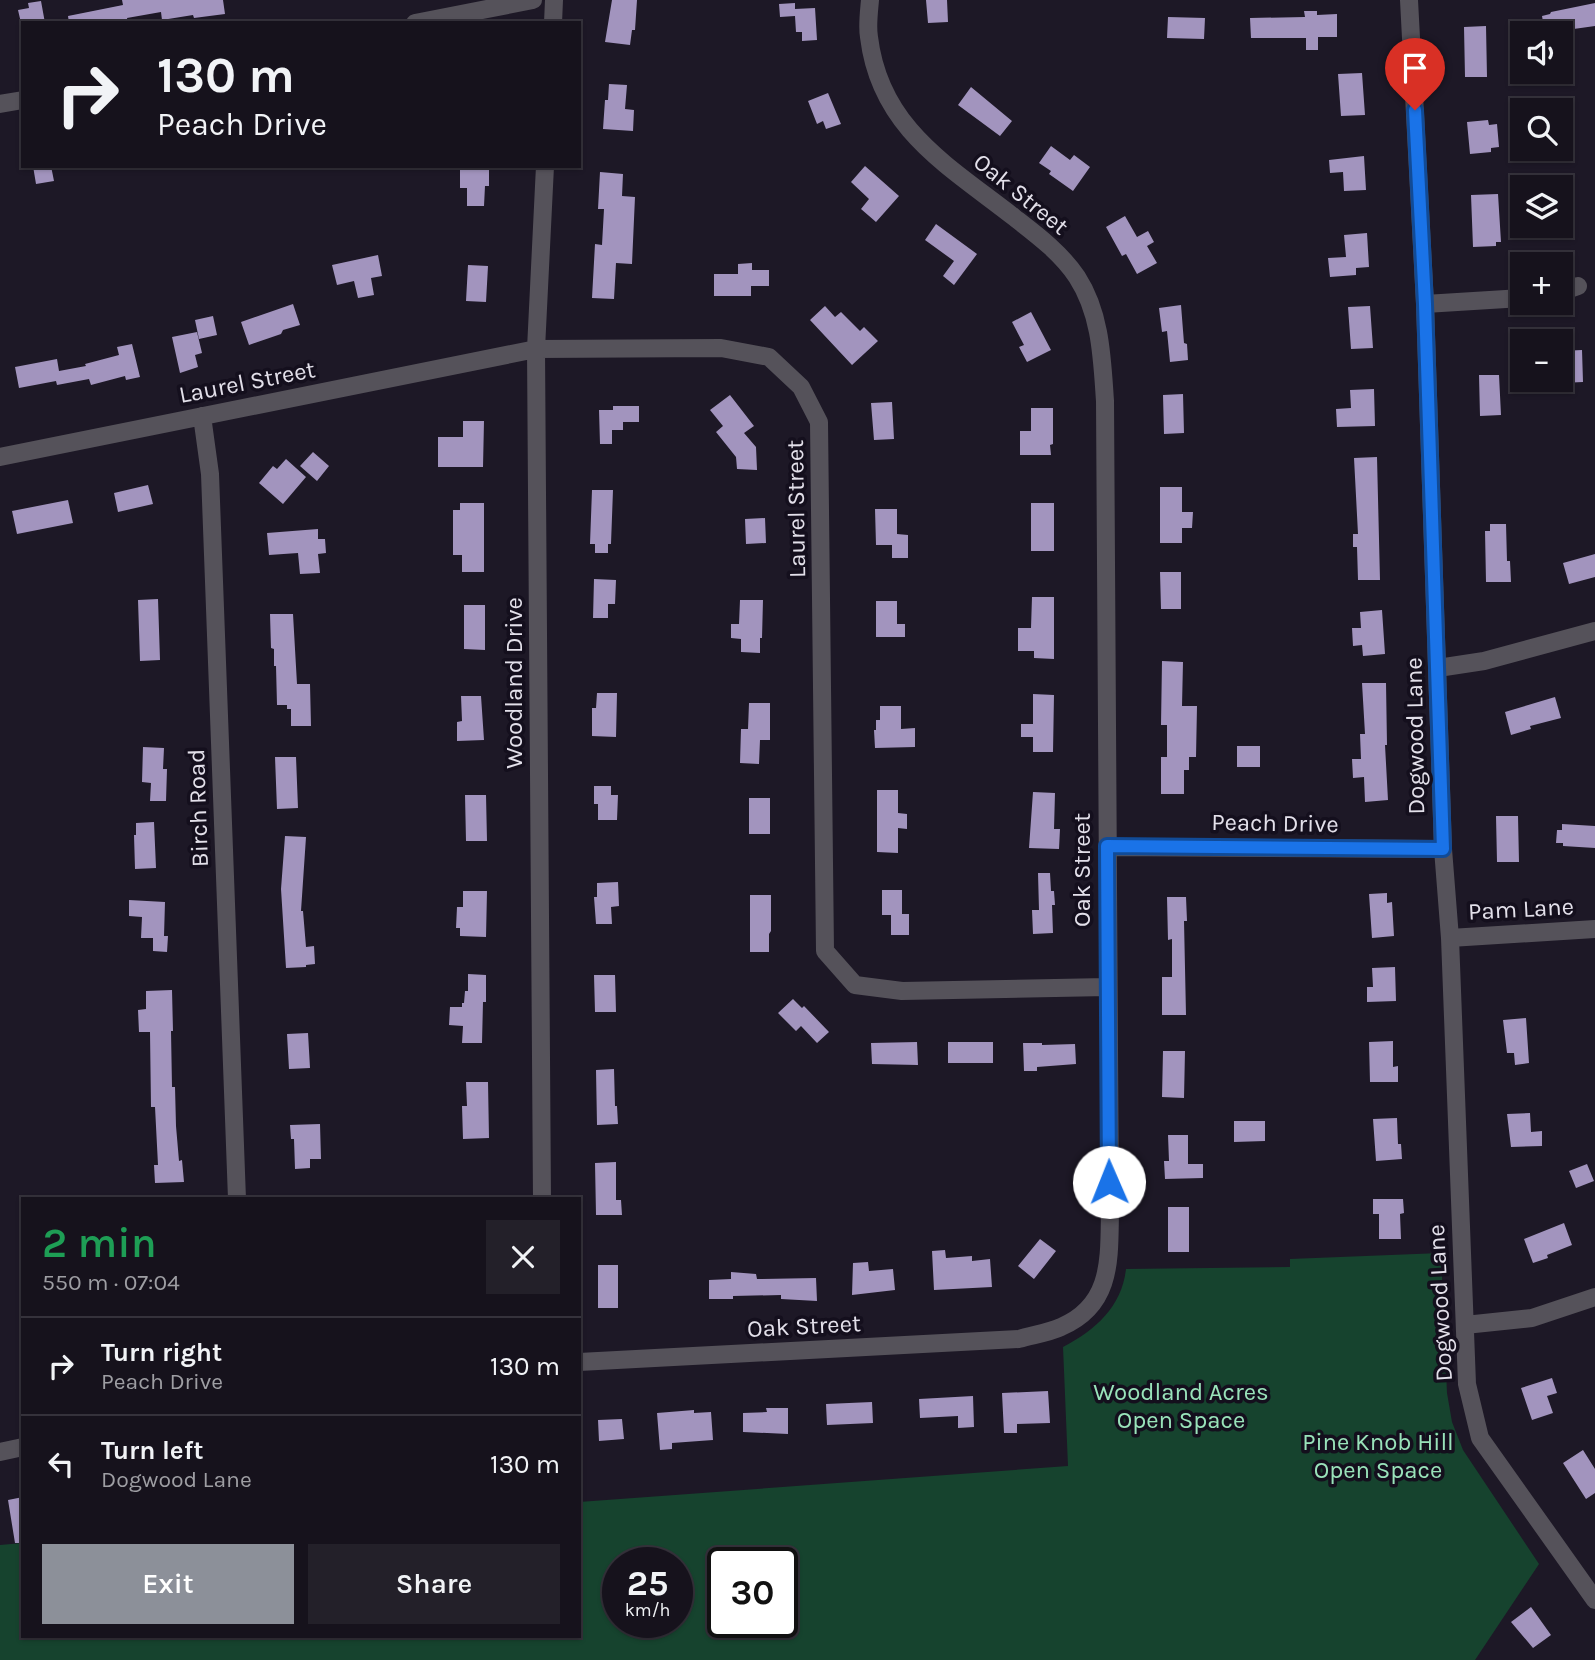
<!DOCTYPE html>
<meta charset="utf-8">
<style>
body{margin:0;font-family:Karla,sans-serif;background:#232029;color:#f1f3f6;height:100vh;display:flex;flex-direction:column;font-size:26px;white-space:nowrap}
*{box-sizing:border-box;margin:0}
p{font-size:23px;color:#9e9ea3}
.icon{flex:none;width:38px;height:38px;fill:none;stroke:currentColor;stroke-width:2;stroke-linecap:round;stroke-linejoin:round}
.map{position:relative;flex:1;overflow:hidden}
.sheet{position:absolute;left:21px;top:1197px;width:560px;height:441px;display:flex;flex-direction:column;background:#16121c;border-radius:0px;box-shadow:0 2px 5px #0004,0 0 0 2px #35323b}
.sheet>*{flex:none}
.banner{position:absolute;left:21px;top:21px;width:560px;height:147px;border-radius:0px;box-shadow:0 2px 5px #0004,0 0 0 2px #35323b;background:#16121c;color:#f1f3f6;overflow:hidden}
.fabs{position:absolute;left:1510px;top:21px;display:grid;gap:14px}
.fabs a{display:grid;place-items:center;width:63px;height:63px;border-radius:0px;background:#16121c;box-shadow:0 2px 5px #0004,0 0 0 2px #35323b;font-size:35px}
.speed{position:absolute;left:602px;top:1547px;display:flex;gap:14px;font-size:35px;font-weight:700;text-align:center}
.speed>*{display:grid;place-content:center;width:91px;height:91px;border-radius:50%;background:#16121c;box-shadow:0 2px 5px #0004,0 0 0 2px #35323b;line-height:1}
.speed small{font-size:18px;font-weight:400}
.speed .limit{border:4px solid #111;border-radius:10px;background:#fff;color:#111}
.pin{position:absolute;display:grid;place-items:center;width:60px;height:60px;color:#fff;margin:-72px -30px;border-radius:50% 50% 50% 0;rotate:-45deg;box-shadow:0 0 7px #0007}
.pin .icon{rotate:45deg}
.me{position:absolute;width:77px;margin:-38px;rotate:359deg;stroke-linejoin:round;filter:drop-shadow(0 0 5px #0008)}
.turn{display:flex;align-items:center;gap:24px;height:147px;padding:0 21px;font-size:32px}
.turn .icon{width:91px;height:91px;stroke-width:2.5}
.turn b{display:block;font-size:49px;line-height:60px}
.round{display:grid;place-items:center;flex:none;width:74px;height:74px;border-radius:0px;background:#232029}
.head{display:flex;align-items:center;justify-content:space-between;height:119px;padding:0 21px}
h1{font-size:42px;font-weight:600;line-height:52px;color:#1e9e55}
.cta{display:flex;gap:14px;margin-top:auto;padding:14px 21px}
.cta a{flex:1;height:80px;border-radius:0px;background:#8c9099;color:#fff;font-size:28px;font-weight:600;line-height:80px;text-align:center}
.cta a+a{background:#232029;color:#f1f3f6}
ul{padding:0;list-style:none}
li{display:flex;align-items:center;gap:21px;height:98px;padding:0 21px;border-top:2px solid #35323b}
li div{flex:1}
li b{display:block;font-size:26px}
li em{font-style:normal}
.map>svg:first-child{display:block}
.green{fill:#16432e;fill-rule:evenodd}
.building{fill:#a294be}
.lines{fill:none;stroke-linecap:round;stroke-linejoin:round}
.minor{stroke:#55525a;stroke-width:18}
.route-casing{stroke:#114b97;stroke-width:18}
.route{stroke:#1a73e8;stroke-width:12}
.labels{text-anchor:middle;stroke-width:7;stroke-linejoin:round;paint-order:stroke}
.street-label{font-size:24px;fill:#e3e0ea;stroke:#140f1d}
.park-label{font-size:24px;fill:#99e3ba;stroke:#140f1d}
</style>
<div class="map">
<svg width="1595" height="1660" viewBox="0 0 1595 1660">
<rect width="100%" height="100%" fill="#1d1826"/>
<path class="green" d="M 1441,1253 L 1447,1393 L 1452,1422 L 1463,1450 L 1539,1564 L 1475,1660 L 0,1660 L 0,1545 L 23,1543 L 23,1636 L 579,1636 L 579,1502 L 1068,1466 L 1063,1347 C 1096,1330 1122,1306 1126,1269 L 1290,1267 L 1290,1259 ZM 618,1563 L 677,1563 L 677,1622 L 618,1622 ZM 723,1563 L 782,1563 L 782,1622 L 723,1622 Z"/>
<path class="building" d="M 122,0 L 223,0 L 225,14 L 194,18 L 193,15 L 162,20 L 161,12 L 127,18 L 128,23 L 69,23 L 68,16 L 123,5 Z
M 612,0 L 637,0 L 635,30 L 632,30 L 630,45 L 605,42 Z
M 926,0 L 947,0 L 948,22 L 928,23 Z
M 41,1 L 45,23 L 21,23 L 18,10 L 29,8 L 28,3 Z
M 795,3 L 795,9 L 815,8 L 817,40 L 802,41 L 802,32 L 796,32 L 795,16 L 780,17 L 779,4 Z
M 1595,3 L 1595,26 L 1545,33 L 1542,16 L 1550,14 L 1551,12 Z
M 1304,11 L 1317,11 L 1317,15 L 1337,14 L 1337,37 L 1318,37 L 1318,50 L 1306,50 L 1306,38 L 1251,38 L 1250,18 L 1305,17 Z
M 1168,17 L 1205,18 L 1204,39 L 1167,38 Z
M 1486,26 L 1487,77 L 1465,77 L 1464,27 Z
M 1362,73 L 1365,115 L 1341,116 L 1338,74 Z
M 609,84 L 627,85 L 625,109 L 634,110 L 633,131 L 603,129 L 605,100 L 608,100 Z
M 971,87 L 1012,121 L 1000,136 L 958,105 Z
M 828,93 L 841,124 L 826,129 L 823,121 L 817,124 L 808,101 Z
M 1488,120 L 1489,125 L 1497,124 L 1499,147 L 1491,148 L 1491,152 L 1470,154 L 1467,122 Z
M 1051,146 L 1070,160 L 1074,155 L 1090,167 L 1073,191 L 1049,174 L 1051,171 L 1039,163 Z
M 1364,156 L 1366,190 L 1344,191 L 1343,172 L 1330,173 L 1329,160 Z
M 33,166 L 51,166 L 54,181 L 36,184 Z
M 460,166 L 489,166 L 489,186 L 485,186 L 484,206 L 467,206 L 467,188 L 460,188 Z
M 865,166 L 899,196 L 876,222 L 861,209 L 869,199 L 851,182 Z
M 600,172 L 623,174 L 622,196 L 635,197 L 632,264 L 616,263 L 614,299 L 592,298 L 595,244 L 602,245 L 604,209 L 598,209 Z
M 1498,194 L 1501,242 L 1496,242 L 1496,246 L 1473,247 L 1471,195 Z
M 1125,216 L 1137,237 L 1148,231 L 1154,242 L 1147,246 L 1157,263 L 1137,274 L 1126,254 L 1122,256 L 1106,227 Z
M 936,224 L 977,254 L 954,285 L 943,276 L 954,261 L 925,240 Z
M 1367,233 L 1369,267 L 1356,268 L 1356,275 L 1330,277 L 1328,258 L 1346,257 L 1344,235 Z
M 378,255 L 382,276 L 371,278 L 374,295 L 358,298 L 354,281 L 337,285 L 332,265 Z
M 752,263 L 752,270 L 769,270 L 769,286 L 751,286 L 751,296 L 714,296 L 714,274 L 738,274 L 738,264 Z
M 468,265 L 488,266 L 486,302 L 466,301 Z
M 293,304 L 300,325 L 283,330 L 281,334 L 249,345 L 241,322 Z
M 1181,305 L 1184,343 L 1187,344 L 1188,360 L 1170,362 L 1167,331 L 1162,332 L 1159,308 Z
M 825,306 L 835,317 L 841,312 L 860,331 L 864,327 L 878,341 L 852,365 L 810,320 Z
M 1370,306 L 1373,348 L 1351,349 L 1348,307 Z
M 1031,312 L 1051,350 L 1027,362 L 1019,347 L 1024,345 L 1012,322 Z
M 213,316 L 217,335 L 199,339 L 195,320 Z
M 197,332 L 202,353 L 195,355 L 198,367 L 180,373 L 172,337 Z
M 132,344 L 140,377 L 126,380 L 125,376 L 91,385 L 89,379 L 57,385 L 56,381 L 19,388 L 15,367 L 57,359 L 59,371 L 86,366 L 85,364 L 119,355 L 117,347 Z
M 1582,350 L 1583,382 L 1561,383 L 1561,351 Z
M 1479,375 L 1499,375 L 1501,415 L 1480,416 Z
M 1374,389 L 1375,426 L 1337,427 L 1336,409 L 1351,408 L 1350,390 Z
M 1183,394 L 1184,433 L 1164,434 L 1163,395 Z
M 730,395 L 754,426 L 744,433 L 756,447 L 757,470 L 737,469 L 736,457 L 716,432 L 723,426 L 710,410 Z
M 892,402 L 894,439 L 874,440 L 871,403 Z
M 613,406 L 639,406 L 639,422 L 623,422 L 623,430 L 612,430 L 612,444 L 600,444 L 599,410 L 613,410 Z
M 1031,408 L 1053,408 L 1053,444 L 1050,445 L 1051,455 L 1020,455 L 1020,431 L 1031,431 Z
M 463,421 L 484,421 L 483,467 L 438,467 L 438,437 L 463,437 Z
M 313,452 L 329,466 L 317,481 L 300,466 Z
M 1377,457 L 1380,580 L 1358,580 L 1357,547 L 1353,547 L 1353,534 L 1358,534 L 1354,458 Z
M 286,459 L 306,477 L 283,504 L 259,483 L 273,466 L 277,469 Z
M 148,485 L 153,504 L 118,512 L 114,493 Z
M 1160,487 L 1182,487 L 1182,512 L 1193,512 L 1192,528 L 1182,528 L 1182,543 L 1160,543 Z
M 592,490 L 613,490 L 611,544 L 608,544 L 608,553 L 595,553 L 595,544 L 590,544 Z
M 68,500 L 73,523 L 17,534 L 12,511 Z
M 460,503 L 484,503 L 484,572 L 462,572 L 462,555 L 453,555 L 453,510 L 460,510 Z
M 1031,503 L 1054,503 L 1054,551 L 1031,551 Z
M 875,509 L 897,509 L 897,534 L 908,535 L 908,558 L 892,558 L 892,545 L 876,545 Z
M 765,518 L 766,543 L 746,544 L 745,519 Z
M 1490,524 L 1506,524 L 1507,561 L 1510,561 L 1511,582 L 1486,582 L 1485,531 L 1490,531 Z
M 318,529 L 318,539 L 325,539 L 326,553 L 318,554 L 320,573 L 300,574 L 298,553 L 269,555 L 267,533 Z
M 1595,554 L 1595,577 L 1569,584 L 1563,563 Z
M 1160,572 L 1181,572 L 1181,609 L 1161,609 Z
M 594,579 L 616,580 L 615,604 L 608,604 L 608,618 L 593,618 Z
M 1032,597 L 1054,597 L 1054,659 L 1034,658 L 1034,651 L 1018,651 L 1018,628 L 1031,628 Z
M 158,599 L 160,660 L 140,661 L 138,600 Z
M 740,600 L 763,600 L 762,638 L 760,638 L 760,653 L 741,652 L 741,639 L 731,638 L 731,624 L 739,624 Z
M 876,601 L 897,601 L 897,624 L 905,624 L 905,637 L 876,637 Z
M 464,605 L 485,605 L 485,650 L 464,649 Z
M 1382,610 L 1385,654 L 1363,656 L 1362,645 L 1353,646 L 1352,628 L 1361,628 L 1360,612 Z
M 270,614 L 293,614 L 297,684 L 310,684 L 311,726 L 291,726 L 291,709 L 287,709 L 287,705 L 277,705 L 276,666 L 274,666 L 274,649 L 271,648 Z
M 1162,661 L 1183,662 L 1182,706 L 1197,706 L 1196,757 L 1189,757 L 1189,770 L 1184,770 L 1184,794 L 1161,794 L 1161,757 L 1167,757 L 1167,725 L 1161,725 Z
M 1362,683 L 1386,683 L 1387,745 L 1385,745 L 1388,800 L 1365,802 L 1364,777 L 1353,778 L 1352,759 L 1361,759 L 1360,734 L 1365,734 Z
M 597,693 L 617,693 L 616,737 L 592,736 L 592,708 L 596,708 Z
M 1033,694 L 1054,695 L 1053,752 L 1033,752 L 1033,737 L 1021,737 L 1021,724 L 1033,724 Z
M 461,696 L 481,696 L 484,740 L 457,741 L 457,722 L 462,721 Z
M 1555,697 L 1561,718 L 1530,726 L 1531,729 L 1511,735 L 1505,712 Z
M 749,703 L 770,703 L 770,740 L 760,740 L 759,764 L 740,763 L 741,729 L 748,729 Z
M 880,706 L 901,706 L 901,729 L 915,728 L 915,747 L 875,748 L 874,730 L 876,730 L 876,720 L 880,720 Z
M 1237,746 L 1260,746 L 1260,767 L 1237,767 Z
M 143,747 L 164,748 L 163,769 L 167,769 L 166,801 L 150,801 L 151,783 L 142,782 Z
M 275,757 L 296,757 L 298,808 L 277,809 Z
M 594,786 L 611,786 L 611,795 L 618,795 L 617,820 L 598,820 L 598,804 L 594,804 Z
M 877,790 L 898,790 L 898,813 L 907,814 L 907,829 L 898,828 L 898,853 L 877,852 Z
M 1033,792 L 1055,793 L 1054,829 L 1060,829 L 1059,849 L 1029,848 Z
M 465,795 L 486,795 L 487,841 L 466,841 Z
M 749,798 L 770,798 L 770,834 L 749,834 Z
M 1496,816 L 1518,816 L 1519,862 L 1497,862 Z
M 154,822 L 156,868 L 135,869 L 134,835 L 136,835 L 136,823 Z
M 1562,824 L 1595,826 L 1595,848 L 1563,846 L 1563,843 L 1556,843 L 1557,830 L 1562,830 Z
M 285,836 L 306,837 L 301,911 L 303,911 L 306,947 L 314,946 L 315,964 L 306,965 L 306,967 L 286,968 L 281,889 Z
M 1038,873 L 1050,873 L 1051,891 L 1054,891 L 1055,905 L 1052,905 L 1053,933 L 1033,934 L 1032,910 L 1039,910 Z
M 618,882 L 619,906 L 611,907 L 612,924 L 596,924 L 594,897 L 597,897 L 597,883 Z
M 882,890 L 902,890 L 902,914 L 909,914 L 909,935 L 891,935 L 891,915 L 882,915 Z
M 463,891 L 487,891 L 486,937 L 460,936 L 460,928 L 456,928 L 457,907 L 463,907 Z
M 1387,893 L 1387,903 L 1392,902 L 1394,936 L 1372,938 L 1369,894 Z
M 750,895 L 771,895 L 771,931 L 769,934 L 769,952 L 750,952 Z
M 1167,897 L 1186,897 L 1187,921 L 1184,921 L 1186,1015 L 1162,1015 L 1162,977 L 1172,977 L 1172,939 L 1168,940 Z
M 129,900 L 165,902 L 164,936 L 168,936 L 167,952 L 153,951 L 153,938 L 141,938 L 142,917 L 129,916 Z
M 1395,967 L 1396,1001 L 1367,1002 L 1367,987 L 1373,987 L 1372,968 Z
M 468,974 L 486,975 L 486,1002 L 483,1002 L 482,1043 L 462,1043 L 463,1026 L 449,1025 L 450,1007 L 462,1007 L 462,1003 L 464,1003 L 465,991 L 468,991 Z
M 594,975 L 615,975 L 616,1012 L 595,1012 Z
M 172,990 L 173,1031 L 171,1031 L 172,1087 L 175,1087 L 176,1126 L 179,1161 L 182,1160 L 184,1182 L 155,1183 L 154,1165 L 158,1165 L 155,1107 L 151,1107 L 150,1032 L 139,1032 L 138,1010 L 146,1009 L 146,991 Z
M 793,999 L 802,1008 L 804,1006 L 829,1032 L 817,1043 L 801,1026 L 796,1031 L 778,1013 Z
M 1526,1018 L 1529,1063 L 1515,1065 L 1514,1053 L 1507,1053 L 1503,1020 Z
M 308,1033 L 310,1068 L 289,1069 L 287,1034 Z
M 1393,1041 L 1393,1067 L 1398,1066 L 1398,1082 L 1370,1082 L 1369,1042 Z
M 917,1042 L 918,1065 L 872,1064 L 871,1043 Z
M 948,1042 L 993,1042 L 993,1063 L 948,1063 Z
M 1023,1043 L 1042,1043 L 1042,1045 L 1075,1044 L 1076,1064 L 1037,1067 L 1037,1071 L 1024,1071 Z
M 1163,1051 L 1185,1051 L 1184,1098 L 1162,1097 Z
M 614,1069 L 615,1106 L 617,1106 L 618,1124 L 597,1125 L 596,1070 Z
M 466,1082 L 488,1082 L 489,1138 L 463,1139 L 462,1106 L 467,1106 Z
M 1530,1113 L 1531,1132 L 1542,1131 L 1542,1146 L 1511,1147 L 1507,1114 Z
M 1397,1118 L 1398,1144 L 1401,1144 L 1402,1159 L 1376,1161 L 1373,1119 Z
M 1234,1121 L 1265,1121 L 1265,1141 L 1234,1142 Z
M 320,1124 L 321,1159 L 310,1159 L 310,1168 L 295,1169 L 294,1139 L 291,1139 L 290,1125 Z
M 1168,1135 L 1188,1135 L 1188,1164 L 1203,1164 L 1203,1178 L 1165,1179 L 1164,1161 L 1169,1161 Z
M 616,1162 L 616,1200 L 621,1200 L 622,1215 L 596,1215 L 595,1163 Z
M 1587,1164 L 1594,1181 L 1576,1188 L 1569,1171 Z
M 1373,1199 L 1403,1199 L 1404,1213 L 1400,1214 L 1401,1239 L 1379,1239 L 1379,1214 L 1373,1214 Z
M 1168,1207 L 1189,1207 L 1189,1252 L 1168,1252 Z
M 1564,1223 L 1572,1245 L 1547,1255 L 1548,1258 L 1533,1263 L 1524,1239 Z
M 1040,1239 L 1056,1251 L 1034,1279 L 1018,1266 Z
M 945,1250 L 946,1258 L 972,1256 L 972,1261 L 990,1259 L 992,1287 L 934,1290 L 932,1251 Z
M 868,1262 L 869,1271 L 893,1269 L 895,1290 L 852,1295 L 853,1263 Z
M 598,1265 L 618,1265 L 618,1308 L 598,1308 Z
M 731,1272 L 756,1274 L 757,1279 L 816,1278 L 817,1301 L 781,1299 L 781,1295 L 733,1296 L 733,1299 L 709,1299 L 709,1280 L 731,1279 Z
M 1552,1378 L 1557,1393 L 1547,1396 L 1553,1413 L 1532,1420 L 1521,1388 Z
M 1048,1391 L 1050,1423 L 1017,1424 L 1017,1433 L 1004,1433 L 1002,1393 Z
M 973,1396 L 974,1427 L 958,1428 L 958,1416 L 920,1418 L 919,1399 Z
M 872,1402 L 873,1423 L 827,1425 L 826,1404 Z
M 766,1408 L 788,1408 L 788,1434 L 743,1432 L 743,1413 L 767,1412 Z
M 694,1410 L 694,1413 L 711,1412 L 713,1440 L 672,1443 L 672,1449 L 660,1450 L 657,1413 Z
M 622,1419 L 624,1439 L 599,1441 L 598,1420 Z
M 1583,1450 L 1595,1469 L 1595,1493 L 1586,1499 L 1563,1463 Z
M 23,1497 L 23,1543 L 15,1543 L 8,1500 Z
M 1531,1607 L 1551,1635 L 1533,1648 L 1511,1622 Z"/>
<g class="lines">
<path class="minor" d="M 1409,0 L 1425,304 L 1443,849 L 1450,938 L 1467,1384 L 1480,1438 L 1595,1600
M 415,23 L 533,0
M 553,23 L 554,0
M 0,104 L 23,100
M 1561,292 L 1578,286
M 1425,304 L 1522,298
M 202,416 L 210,474 L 237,1199
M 0,457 L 536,349 L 721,348 L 769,357 L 801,387 L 819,422 L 825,951 L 855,985 L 902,991 L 1107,987
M 1438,668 L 1484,661 L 1595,631
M 1107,847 L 1443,849
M 1450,938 L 1595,929
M 542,1199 L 536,349 L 545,166
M 1465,1325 L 1532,1318 L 1595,1297
M 579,1362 L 1019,1339 C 1032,1335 1048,1333 1061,1327 C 1113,1305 1109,1258 1110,1210 L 1105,401 C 1102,358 1101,314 1077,277 C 1061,253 1037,235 1015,218 C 949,166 880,129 869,37 C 867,26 869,12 870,0
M 0,1452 L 23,1447"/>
</g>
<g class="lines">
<g class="route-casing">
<path id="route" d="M 1109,1182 L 1107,846 L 1443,849 L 1425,304 L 1415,110"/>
</g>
<use href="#route" class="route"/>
</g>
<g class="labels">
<g class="street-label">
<text transform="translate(1021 194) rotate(39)" y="8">Oak Street</text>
<text transform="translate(247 382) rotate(-11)" y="8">Laurel Street</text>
<text transform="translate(796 509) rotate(-91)" y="8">Laurel Street</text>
<text transform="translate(514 683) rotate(-90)" y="8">Woodland Drive</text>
<text transform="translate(1415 736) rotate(-91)" y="8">Dogwood Lane</text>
<text transform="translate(198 808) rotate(-92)" y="8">Birch Road</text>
<text transform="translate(1275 823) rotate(1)" y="8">Peach Drive</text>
<text transform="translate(1082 870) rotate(-90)" y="8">Oak Street</text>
<text transform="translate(1521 909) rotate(-3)" y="8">Pam Lane</text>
<text transform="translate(1440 1303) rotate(-93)" y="8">Dogwood Lane</text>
<text transform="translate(804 1326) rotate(-3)" y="8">Oak Street</text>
</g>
<g class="park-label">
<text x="1181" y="1400">Woodland Acres<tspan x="1181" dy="28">Open Space</tspan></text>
<text x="1378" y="1450">Pine Knob Hill<tspan x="1378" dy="28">Open Space</tspan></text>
</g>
</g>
</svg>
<div class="fabs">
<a><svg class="icon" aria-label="sound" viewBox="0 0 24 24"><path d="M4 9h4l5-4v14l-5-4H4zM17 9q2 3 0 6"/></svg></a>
<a><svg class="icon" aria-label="search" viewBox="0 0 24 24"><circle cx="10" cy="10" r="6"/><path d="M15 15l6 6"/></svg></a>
<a><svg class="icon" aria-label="layers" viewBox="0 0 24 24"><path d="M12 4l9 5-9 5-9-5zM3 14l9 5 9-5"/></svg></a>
<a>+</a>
<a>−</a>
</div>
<div class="speed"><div>25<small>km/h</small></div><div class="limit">30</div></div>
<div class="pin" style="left:1415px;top:110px;background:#d93025"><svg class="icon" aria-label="arrive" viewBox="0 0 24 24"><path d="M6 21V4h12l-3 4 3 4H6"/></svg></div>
<svg class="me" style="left:1109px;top:1182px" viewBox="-20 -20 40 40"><circle r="19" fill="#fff"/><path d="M0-13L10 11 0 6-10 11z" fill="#1a73e8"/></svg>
<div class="banner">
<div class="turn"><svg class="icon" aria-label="right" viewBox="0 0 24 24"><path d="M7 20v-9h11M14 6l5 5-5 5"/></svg><div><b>130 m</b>Peach Drive</div></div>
</div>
<section class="sheet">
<div class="head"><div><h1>2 min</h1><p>550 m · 07:04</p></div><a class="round"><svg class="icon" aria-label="close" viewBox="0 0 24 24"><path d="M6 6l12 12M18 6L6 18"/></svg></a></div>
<ul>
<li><svg class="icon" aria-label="right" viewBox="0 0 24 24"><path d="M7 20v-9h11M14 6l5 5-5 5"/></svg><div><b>Turn right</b><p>Peach Drive</p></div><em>130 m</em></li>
<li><svg class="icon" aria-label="left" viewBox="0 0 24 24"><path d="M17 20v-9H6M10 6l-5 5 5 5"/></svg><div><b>Turn left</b><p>Dogwood Lane</p></div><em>130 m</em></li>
</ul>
<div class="cta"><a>Exit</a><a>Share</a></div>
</section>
</div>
